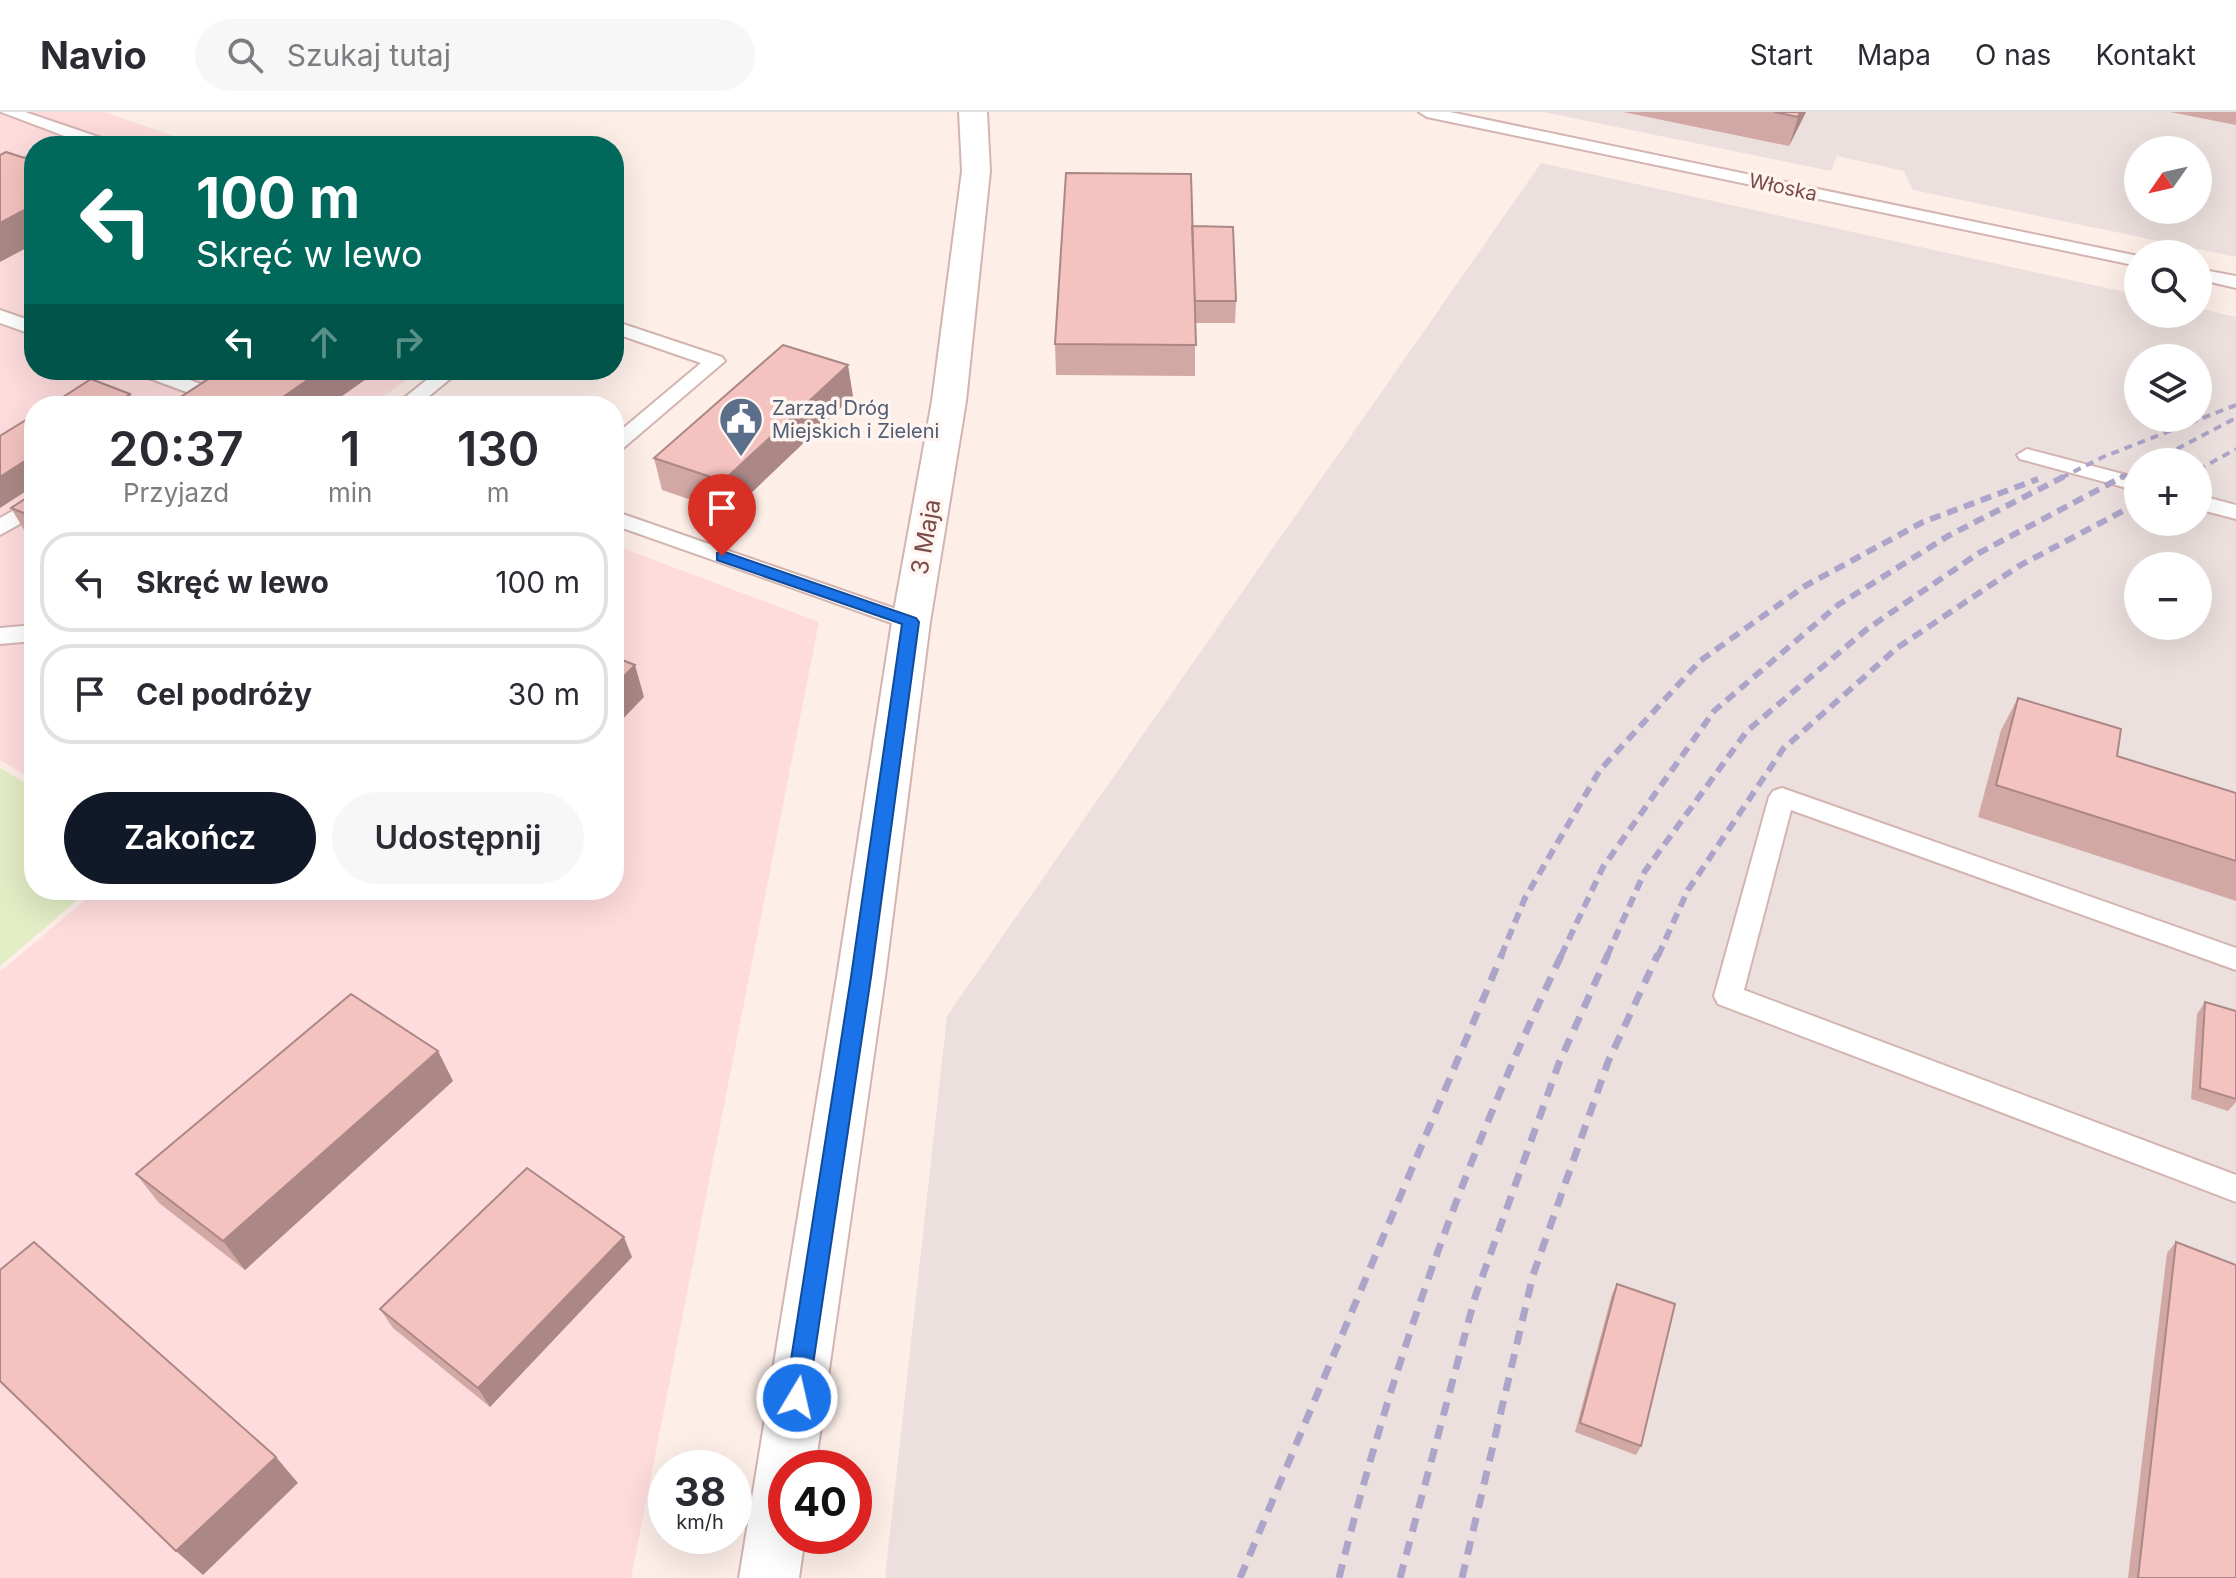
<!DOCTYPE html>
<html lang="pl">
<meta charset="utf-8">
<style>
body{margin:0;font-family:Inter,sans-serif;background:#f7f7f7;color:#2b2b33;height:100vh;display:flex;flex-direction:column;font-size:30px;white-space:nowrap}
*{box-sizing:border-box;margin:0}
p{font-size:26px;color:#7c7c81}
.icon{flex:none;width:44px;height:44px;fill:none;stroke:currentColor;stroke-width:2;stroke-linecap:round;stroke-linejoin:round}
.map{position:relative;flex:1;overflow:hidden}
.sheet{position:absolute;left:24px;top:284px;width:600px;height:504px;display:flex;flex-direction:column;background:#fff;border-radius:32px;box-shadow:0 8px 32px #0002}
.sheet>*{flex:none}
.guide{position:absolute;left:24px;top:24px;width:600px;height:244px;border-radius:32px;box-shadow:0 8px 32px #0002;background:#00695c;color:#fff;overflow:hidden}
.needle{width:52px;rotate:236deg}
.buttons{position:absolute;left:2124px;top:24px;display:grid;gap:16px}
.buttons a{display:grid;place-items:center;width:88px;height:88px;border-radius:50%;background:#fff;box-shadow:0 8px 32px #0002;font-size:40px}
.speed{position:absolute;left:648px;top:1338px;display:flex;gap:16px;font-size:40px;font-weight:700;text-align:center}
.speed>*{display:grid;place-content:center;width:104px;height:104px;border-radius:50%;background:#fff;box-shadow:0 8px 32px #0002;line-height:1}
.speed small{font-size:20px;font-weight:400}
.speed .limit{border:12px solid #d22;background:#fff;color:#111}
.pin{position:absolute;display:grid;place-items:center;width:68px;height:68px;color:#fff;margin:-82px -34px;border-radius:50% 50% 50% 0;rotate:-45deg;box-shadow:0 0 8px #0007}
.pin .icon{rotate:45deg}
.me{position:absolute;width:88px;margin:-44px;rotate:9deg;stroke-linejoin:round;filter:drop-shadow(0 0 6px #0008)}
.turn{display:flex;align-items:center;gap:28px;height:168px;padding:0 40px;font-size:36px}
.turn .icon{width:104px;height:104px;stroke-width:2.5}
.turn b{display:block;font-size:56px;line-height:68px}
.lanes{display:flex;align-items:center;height:76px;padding:0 40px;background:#0003;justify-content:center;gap:40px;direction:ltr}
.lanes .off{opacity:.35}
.eta{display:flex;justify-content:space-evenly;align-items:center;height:136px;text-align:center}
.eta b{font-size:48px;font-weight:600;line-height:56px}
.cta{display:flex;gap:16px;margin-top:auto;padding:16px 40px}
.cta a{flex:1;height:92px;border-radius:48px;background:#111827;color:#fff;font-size:32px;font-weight:600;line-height:92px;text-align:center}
.cta a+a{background:#f7f7f7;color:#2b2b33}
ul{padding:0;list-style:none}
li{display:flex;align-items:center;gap:24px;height:100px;margin:0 16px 12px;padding:0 24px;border:4px solid #e1e1e2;border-radius:32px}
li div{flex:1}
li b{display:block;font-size:30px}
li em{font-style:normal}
header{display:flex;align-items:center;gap:48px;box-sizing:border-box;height:112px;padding:0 40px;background:#fff;border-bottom:2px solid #e1e1e2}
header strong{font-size:38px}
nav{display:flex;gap:44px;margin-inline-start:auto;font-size:28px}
.search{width:560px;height:72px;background:#f7f7f7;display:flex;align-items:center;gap:20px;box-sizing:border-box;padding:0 28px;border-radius:44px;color:#7c7c81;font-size:30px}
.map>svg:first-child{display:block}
.commercial{fill:#fedcdd}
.industrial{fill:#ece0de;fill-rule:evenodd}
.green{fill:#e2ecc5}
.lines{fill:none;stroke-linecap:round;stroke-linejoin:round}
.service-casing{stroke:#d3b4b0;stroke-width:4}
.tertiary-casing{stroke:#d3b4b0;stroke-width:4}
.service{fill:#fff;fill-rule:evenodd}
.tertiary{fill:#fff;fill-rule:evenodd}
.rail-far2{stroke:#ada5c9;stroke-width:4;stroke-dasharray:8 6;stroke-linecap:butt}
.rail-far1{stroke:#ada5c9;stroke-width:6;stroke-dasharray:11 7;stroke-linecap:butt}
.rail{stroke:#ada5c9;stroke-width:7;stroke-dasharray:14 10;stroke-linecap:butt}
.wall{fill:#d2a8a4}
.shaded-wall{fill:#ab8886}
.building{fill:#f4c3bf;stroke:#ab8886;stroke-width:2}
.route{fill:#1a73e8;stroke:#114b97;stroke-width:2}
.labels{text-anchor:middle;stroke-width:7;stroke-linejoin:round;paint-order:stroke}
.far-street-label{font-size:20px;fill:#794c4a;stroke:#fff4ef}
.far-service-label{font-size:20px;fill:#4e5e75;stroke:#fff4ef;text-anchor:start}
.street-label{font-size:24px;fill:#794c4a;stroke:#fff4ef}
</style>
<header>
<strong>Navio</strong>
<div class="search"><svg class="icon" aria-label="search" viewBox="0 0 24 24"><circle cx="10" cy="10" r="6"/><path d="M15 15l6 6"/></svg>Szukaj tutaj</div>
<nav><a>Start</a><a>Mapa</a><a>O nas</a><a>Kontakt</a></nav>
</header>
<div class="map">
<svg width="2236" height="1466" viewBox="0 0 2236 1466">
<rect width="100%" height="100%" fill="#fdeee8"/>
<path class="commercial" d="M 0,0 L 104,0 L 202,34 L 34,34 L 34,258 L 420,258 L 370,294 L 34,294 L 34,668 L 0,648 Z
M 614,433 L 819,510 L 631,1466 L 0,1466 L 0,860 L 97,778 L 614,778 Z"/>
<path class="industrial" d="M 1543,0 L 2236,0 L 2236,145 L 1913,78 L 1904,59 L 1837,44 L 1831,59 ZM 2138,38 L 2198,38 L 2198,98 L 2138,98 Z
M 1541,51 L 2138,183 L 2138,202 L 2198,202 L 2198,196 L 2236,205 L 2236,1466 L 885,1466 L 947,904 ZM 2138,246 L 2198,246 L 2198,306 L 2138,306 ZM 2138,350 L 2198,350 L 2198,410 L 2138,410 ZM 2138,454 L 2198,454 L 2198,514 L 2138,514 Z"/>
<path class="green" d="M 0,656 L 34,676 L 34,778 L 89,778 L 0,854 Z"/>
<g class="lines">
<g class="service-casing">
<path id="service" d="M 1,0 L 25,0 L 113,30 L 115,34 L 91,34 Z
M 1419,0 L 1450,0 L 2138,144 L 2138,154 L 1427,5 Z
M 34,42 L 34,54 L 0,69 L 0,57 Z
M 2198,157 L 2236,164 L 2236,176 L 2198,167 Z
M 0,198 L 34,210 L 34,223 L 0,211 Z
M 614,209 L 722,245 L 725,249 L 621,338 L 614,340 L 614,324 L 701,251 L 614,221 Z
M 135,258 L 163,258 L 214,277 L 217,281 L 201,294 L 177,294 L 192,282 L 138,262 Z
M 439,258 L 461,258 L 417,294 L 394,294 Z
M 2027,337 L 2138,366 L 2138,379 L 2020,347 L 2017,343 Z
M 2198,383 L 2236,393 L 2236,407 L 2198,397 Z
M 34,387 L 34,404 L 0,423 L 0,406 Z
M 614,399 L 919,505 L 922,510 L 919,515 L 903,515 L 614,413 Z
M 34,513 L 34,529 L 0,532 L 0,516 Z
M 1782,676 L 2236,836 L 2236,858 L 1791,698 L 1744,878 L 2236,1063 L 2236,1090 L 1718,892 L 1714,884 L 1769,685 L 1773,679 Z"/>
</g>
<g class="tertiary-casing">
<path id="tertiary" d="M 959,0 L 987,0 L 990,59 L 966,289 L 930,510 L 885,865 L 815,1356 L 786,1356 L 786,1424 L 805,1424 L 799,1466 L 739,1466 L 837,865 L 892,510 L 932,289 L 962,59 Z"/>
</g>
<use href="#service" class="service"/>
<use href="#tertiary" class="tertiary"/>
<path class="rail-far2" d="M 2152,350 L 2236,306
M 2198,358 L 2236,337
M 2061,366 L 2103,345 L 2236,293
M 2120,366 L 2138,357"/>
<path class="rail-far1" d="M 1501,844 L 1525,786 L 1600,658 L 1700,549 L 1805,474 L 1923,410 L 2038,367
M 1561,844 L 1603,755 L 1714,599 L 1838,493 L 1948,424 L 2065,364
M 1607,844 L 1645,759 L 1747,619 L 1867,517 L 1979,441 L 2124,364
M 1658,844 L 1688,778 L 1783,637 L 1897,536 L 2019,454 L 2138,391"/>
<path class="rail" d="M 1240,1466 L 1502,842
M 1339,1466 C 1392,1252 1467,1041 1562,842
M 1400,1466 L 1475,1185 L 1559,951 L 1608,842
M 1462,1466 L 1533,1163 L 1608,950 L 1658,842"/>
</g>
<path class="wall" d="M 1623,0 L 1806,0 L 1789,34 Z
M 2170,0 L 2236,0 L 2236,13 Z
M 1192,114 L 1236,189 L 1235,211 L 1195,211 L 1195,264 L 1056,263 L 1055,232 Z
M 853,284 L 730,401 L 662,378 L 654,346 Z
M 34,381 L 34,430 L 30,428 L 11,396 Z
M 2018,586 L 2117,644 L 2236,681 L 2236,789 L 1978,705 L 2001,618 Z
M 2205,890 L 2236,899 L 2236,990 L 2228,999 L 2191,987 L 2197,902 Z
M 453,969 L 245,1158 L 159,1091 L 136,1062 Z
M 2176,1130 L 2236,1466 L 2128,1466 L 2167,1141 Z
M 632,1145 L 490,1295 L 393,1216 L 380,1197 Z
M 1617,1172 L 1641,1334 L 1636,1343 L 1575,1320 L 1612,1182 Z"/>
<path class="shaded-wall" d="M 1800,0 L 1806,0 L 1789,34 L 1798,5 Z
M 34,93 L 34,132 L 0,150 L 0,111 Z
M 848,253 L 853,284 L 730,401 L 723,369 Z
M 322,258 L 379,258 L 328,294 L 270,294 Z
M 130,282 L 136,294 L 111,294 Z
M 34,343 L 34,374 L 0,396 L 0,365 Z
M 635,553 L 644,585 L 614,616 L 614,574 Z
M 438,939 L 453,969 L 245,1158 L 223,1129 Z
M 624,1125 L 632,1145 L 490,1295 L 478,1276 Z
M 276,1345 L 298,1371 L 203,1463 L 176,1439 Z"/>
<path class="building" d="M 1774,0 L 1800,0 L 1798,5 Z
M 6,40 L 34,49 L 34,93 L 0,111 L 0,43 Z
M 1066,61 L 1191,62 L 1196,233 L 1055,232 Z
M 1192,114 L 1233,115 L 1236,189 L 1195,189 Z
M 783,233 L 848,253 L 723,369 L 654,346 Z
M 222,258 L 322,258 L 270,294 L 167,294 Z
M 91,267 L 130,282 L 111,294 L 49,294 Z
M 34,303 L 34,343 L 0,365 L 0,324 Z
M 34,381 L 34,405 L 11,396 Z
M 614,545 L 635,553 L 614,574 Z
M 2018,586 L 2121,617 L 2117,644 L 2236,681 L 2236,749 L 1996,673 Z
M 351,882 L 438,939 L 223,1129 L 136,1062 Z
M 2205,890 L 2236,899 L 2236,987 L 2200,976 Z
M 527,1056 L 624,1125 L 478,1276 L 380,1197 Z
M 34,1130 L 276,1345 L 176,1439 L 0,1269 L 0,1158 Z
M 2176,1130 L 2236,1153 L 2236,1466 L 2138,1466 Z
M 1617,1172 L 1675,1192 L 1641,1334 L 1580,1311 Z"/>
<path class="route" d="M 722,439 L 916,506 L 919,510 L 871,865 L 808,1286 L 805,1294 L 797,1297 L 788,1294 L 785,1286 L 851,865 L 902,512 L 717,448 L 717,441 Z"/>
<defs>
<g id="civic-pin" transform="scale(2.3)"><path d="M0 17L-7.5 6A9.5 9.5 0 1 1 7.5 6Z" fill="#5c6f8a" stroke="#fff4ef"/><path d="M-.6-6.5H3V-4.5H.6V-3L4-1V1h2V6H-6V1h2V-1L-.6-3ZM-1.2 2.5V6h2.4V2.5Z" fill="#fff"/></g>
</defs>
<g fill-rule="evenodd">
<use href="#civic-pin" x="741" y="307"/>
</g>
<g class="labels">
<g class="far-street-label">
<text transform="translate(1783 75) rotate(12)" y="7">Włoska</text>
</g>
<g class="far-service-label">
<text x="772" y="303">Zarząd Dróg<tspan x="772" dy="23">Miejskich i Zieleni</tspan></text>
</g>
<g class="street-label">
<text transform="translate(926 425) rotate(-80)" y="8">3 Maja</text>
</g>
</g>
</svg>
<div class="buttons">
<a><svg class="needle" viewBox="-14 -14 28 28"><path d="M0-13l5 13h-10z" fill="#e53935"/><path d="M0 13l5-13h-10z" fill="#7c7c81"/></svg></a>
<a><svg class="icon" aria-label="search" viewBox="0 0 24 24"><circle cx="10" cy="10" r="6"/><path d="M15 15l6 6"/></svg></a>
<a><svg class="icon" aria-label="layers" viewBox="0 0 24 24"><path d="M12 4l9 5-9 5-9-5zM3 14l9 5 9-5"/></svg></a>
<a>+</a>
<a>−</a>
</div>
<div class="speed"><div>38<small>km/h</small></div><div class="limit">40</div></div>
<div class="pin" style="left:722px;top:444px;background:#d93025"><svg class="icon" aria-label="arrive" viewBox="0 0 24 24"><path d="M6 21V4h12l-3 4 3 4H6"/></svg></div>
<svg class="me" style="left:797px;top:1286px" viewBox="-20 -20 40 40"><circle r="17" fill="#1a73e8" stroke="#fff" stroke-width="3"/><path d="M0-11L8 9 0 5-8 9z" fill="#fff"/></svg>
<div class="guide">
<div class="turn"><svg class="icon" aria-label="left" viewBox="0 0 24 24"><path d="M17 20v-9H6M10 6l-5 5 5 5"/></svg><div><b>100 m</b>Skręć w lewo</div></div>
<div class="lanes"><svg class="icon" aria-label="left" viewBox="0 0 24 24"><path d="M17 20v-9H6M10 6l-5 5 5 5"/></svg><svg class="icon off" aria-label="ahead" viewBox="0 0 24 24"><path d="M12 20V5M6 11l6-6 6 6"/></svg><svg class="icon off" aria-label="right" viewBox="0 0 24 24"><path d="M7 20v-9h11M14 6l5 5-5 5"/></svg></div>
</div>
<section class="sheet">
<div class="eta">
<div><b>20:37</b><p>Przyjazd</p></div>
<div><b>1</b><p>min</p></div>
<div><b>130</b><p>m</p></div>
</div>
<ul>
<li><svg class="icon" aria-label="left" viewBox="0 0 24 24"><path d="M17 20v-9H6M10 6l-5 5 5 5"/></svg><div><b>Skręć w lewo</b></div><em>100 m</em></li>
<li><svg class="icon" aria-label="arrive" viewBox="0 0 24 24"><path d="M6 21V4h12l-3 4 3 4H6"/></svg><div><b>Cel podróży</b></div><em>30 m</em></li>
</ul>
<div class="cta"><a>Zakończ</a><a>Udostępnij</a></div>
</section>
</div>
